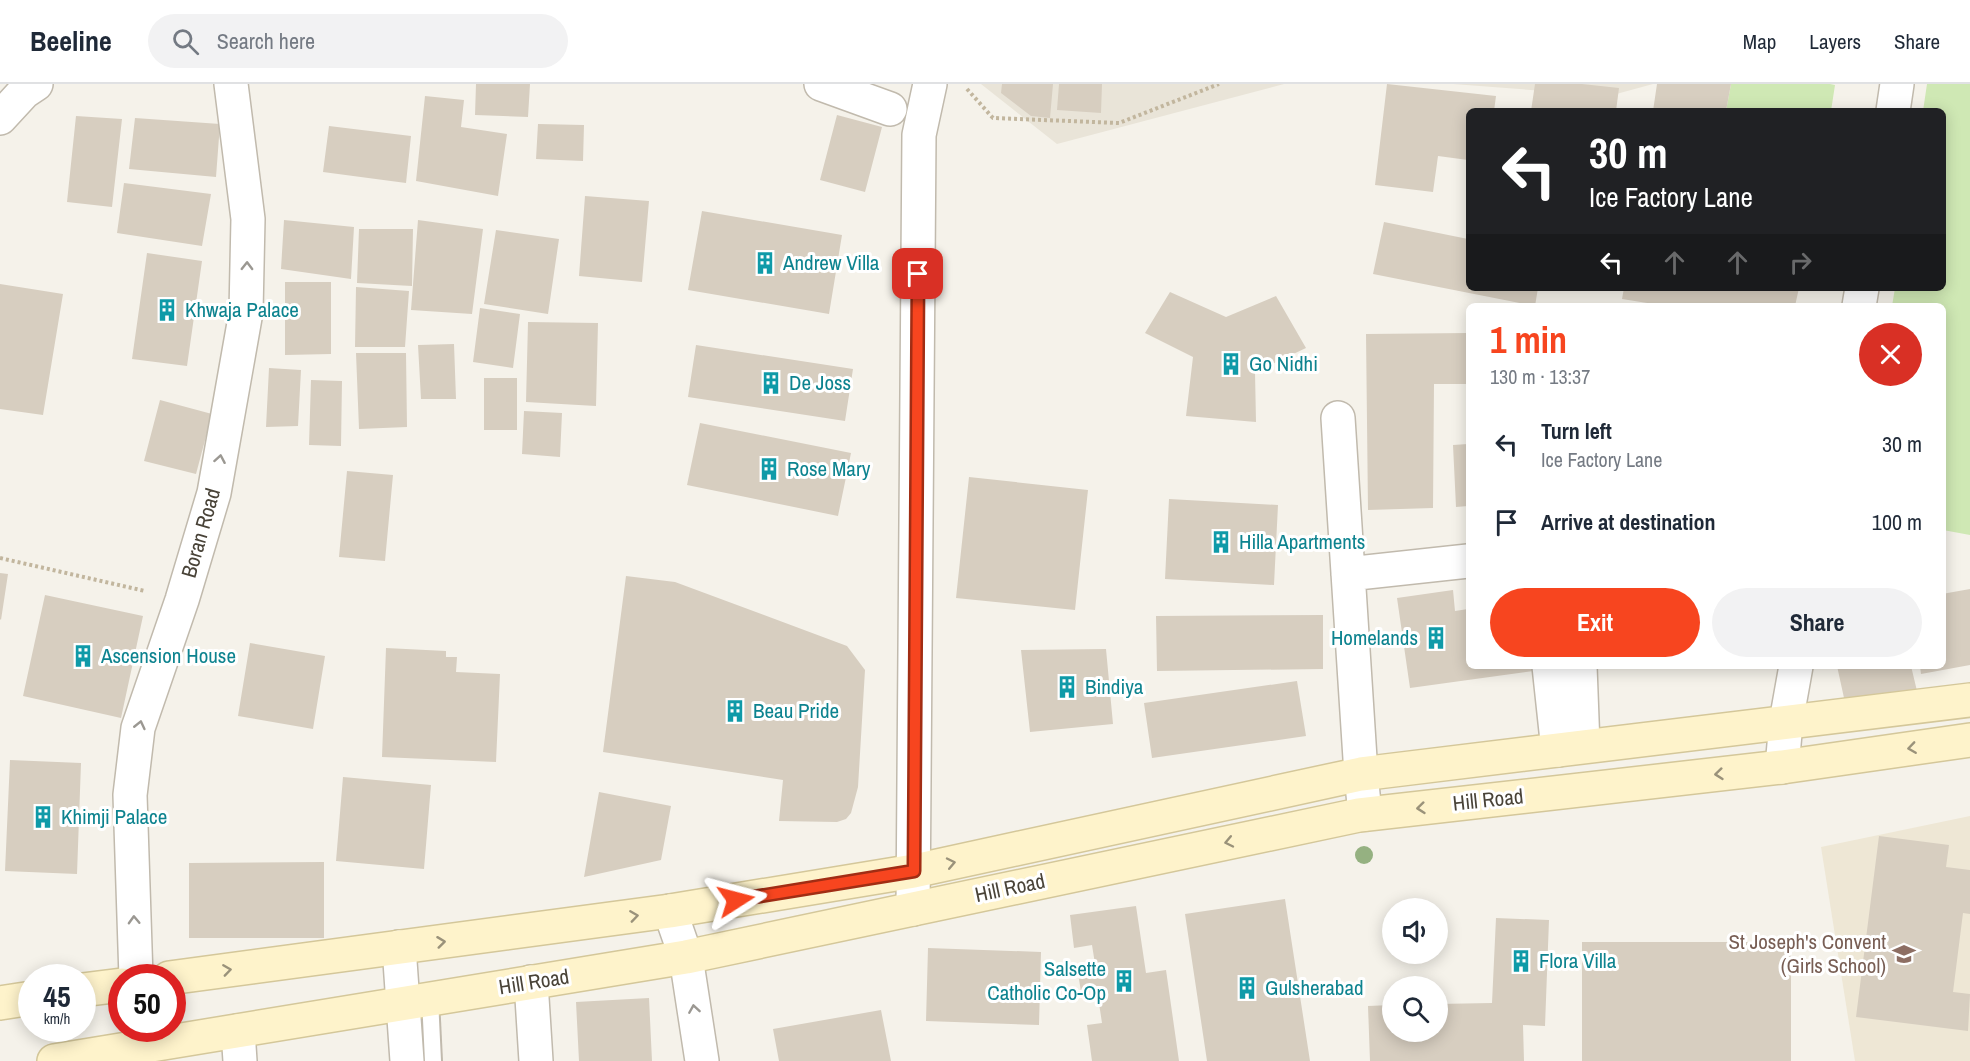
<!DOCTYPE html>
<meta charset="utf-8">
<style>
body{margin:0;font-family:"Archivo Narrow",sans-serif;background:#f2f2f3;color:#1f2937;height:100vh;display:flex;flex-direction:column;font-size:22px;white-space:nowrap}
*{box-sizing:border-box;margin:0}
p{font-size:20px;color:#747a83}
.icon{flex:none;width:33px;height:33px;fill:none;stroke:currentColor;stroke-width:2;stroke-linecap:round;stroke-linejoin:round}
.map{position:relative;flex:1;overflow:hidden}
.sheet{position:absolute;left:1466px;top:219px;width:480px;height:366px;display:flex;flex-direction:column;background:#fff;border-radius:9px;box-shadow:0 3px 15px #0003}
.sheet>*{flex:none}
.banner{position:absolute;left:1466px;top:24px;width:480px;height:183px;border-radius:9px;box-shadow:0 3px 15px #0003;background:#202124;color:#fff;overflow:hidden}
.fabs{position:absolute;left:1382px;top:814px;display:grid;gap:12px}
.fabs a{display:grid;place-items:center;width:66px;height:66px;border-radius:50%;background:#fff;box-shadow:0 3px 15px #0003;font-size:30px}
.speed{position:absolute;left:18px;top:880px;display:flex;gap:12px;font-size:30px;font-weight:700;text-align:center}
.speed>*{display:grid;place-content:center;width:78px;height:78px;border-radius:50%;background:#fff;box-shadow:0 3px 15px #0003;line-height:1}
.speed small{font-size:15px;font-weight:400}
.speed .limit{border:9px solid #d22;background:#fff;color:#111}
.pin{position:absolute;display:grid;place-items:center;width:51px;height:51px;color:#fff;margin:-26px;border-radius:12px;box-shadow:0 3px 9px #0006}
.me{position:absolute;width:66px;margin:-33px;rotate:81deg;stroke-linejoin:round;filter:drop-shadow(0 0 4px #0008)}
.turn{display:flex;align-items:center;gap:21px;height:126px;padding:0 24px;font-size:27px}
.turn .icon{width:78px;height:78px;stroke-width:2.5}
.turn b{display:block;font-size:42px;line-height:51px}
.lanes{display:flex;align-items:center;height:57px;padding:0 24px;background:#0003;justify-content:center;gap:30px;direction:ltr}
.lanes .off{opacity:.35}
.round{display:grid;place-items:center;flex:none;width:63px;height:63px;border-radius:32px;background:#f2f2f3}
.summary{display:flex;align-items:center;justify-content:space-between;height:102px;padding:0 24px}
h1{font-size:36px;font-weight:700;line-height:45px;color:#f7451f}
.cta{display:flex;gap:12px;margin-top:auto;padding:12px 24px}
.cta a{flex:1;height:69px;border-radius:36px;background:#f7451f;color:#fff;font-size:24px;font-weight:700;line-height:69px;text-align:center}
.cta a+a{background:#f2f2f3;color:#1f2937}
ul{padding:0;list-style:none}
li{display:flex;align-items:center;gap:18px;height:78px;padding:0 24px}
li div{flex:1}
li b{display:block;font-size:22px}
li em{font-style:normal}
header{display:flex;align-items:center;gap:36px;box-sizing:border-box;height:84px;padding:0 30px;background:#fff;border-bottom:2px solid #e0e1e3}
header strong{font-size:28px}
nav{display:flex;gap:33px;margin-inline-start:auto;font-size:21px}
.search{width:420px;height:54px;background:#f2f2f3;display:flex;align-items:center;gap:15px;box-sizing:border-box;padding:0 21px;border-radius:33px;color:#747a83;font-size:22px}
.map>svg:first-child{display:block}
.residential{fill:#e9e4d8}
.education{fill:#eee7d5}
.green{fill:#cfe8b4}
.building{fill:#d7cec0}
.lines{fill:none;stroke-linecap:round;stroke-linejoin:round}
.service-casing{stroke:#c1baad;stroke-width:20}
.minor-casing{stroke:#c1baad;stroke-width:36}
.tertiary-casing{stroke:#c1baad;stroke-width:36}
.secondary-casing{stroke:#d4c79a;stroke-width:36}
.path{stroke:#c2b69e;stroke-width:4;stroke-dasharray:3 3;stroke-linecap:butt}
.service{stroke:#fff;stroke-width:16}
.minor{stroke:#fff;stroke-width:33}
.tertiary{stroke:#fff;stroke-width:33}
.secondary{stroke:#fef3cb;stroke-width:33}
.tree{fill:#95b181}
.oneway{stroke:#9b9892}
.oneway2{stroke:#9a927a}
.route-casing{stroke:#a12d14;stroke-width:15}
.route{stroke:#f7451f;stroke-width:10}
.labels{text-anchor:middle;stroke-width:6;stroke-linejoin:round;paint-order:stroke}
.culture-label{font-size:21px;fill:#0d838f;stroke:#fff;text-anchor:start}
.street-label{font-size:21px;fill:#494338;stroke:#fff}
.education-label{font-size:21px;fill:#785e54;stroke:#fff;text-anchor:end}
</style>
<header>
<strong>Beeline</strong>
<div class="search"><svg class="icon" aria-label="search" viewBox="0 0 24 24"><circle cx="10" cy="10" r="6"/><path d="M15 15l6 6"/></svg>Search here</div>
<nav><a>Map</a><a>Layers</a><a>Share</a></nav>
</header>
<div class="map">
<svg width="1970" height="977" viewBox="0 0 1970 977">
<rect width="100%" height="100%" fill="#f5f2ea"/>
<path class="residential" d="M 981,0 L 1284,0 L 1057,60 Z
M 1453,0 L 1653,0 L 1609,12 Z"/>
<path class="education" d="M 1970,732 L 1970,977 L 1855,977 L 1821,763 Z"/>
<path class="green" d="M 1731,0 L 1830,0 L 1835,1 L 1831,27 L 1726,27 Z
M 1927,0 L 1970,0 L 1970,451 L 1943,446 L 1942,222 L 1892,222 L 1895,204 L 1942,204 L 1942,27 L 1923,27 Z"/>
<path class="building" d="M 476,0 L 530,0 L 528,33 L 475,31 Z
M 1002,0 L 1053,0 L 1050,34 L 1031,32 L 1001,9 Z
M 1059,0 L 1102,0 L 1101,29 L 1057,26 Z
M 1387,0 L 1496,12 L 1494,27 L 1468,27 L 1468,76 L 1438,72 L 1433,108 L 1375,101 Z
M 1535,0 L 1582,0 L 1619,4 L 1616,27 L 1531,27 Z
M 1657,0 L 1731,0 L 1726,27 L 1653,27 Z
M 425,12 L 464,16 L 461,43 L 507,50 L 498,112 L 416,97 Z
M 837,31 L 882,43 L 865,108 L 820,96 Z
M 76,32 L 122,35 L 112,123 L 67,118 Z
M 135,34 L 220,40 L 216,93 L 129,85 Z
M 538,40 L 584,41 L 583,77 L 536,75 Z
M 329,42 L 411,52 L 406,99 L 323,88 Z
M 124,99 L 211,110 L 202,162 L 117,149 Z
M 585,112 L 649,117 L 642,198 L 579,192 Z
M 702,127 L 842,151 L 829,230 L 688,206 Z
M 284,136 L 354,143 L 351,195 L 281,185 Z
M 418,136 L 483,145 L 472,230 L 411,226 Z
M 1384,138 L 1468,155 L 1468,204 L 1538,204 L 1535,222 L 1373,190 Z
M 359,145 L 413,145 L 412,202 L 357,199 Z
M 496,146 L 559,155 L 548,230 L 484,220 Z
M 147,169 L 202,177 L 187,282 L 132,275 Z
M 285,198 L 331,198 L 331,270 L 285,271 Z
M 0,200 L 63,210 L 43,331 L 0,325 Z
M 356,203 L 409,207 L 405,263 L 355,263 Z
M 1624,204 L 1799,204 L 1795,222 L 1666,222 L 1622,215 Z
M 1170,208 L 1226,233 L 1276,212 L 1306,264 L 1255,288 L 1256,338 L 1186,332 L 1193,273 L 1145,249 Z
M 480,224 L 520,230 L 513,284 L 473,278 Z
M 528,238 L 598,239 L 596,322 L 526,318 Z
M 1468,249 L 1468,300 L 1434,300 L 1433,424 L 1368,426 L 1366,250 Z
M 454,260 L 456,315 L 421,315 L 418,261 Z
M 696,261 L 853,285 L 845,337 L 688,313 Z
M 356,269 L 406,269 L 407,343 L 359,345 Z
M 269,284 L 301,286 L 298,342 L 266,343 Z
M 484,294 L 517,294 L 517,346 L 484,346 Z
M 311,296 L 342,297 L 341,362 L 309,361 Z
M 160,316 L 212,330 L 196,390 L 144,377 Z
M 524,327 L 562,329 L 560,373 L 522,370 Z
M 700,339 L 851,369 L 838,432 L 687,401 Z
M 1468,360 L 1468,422 L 1456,423 L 1453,361 Z
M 347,387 L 393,391 L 385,477 L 339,473 Z
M 969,393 L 1088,406 L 1075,526 L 956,514 Z
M 1169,415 L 1278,421 L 1274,501 L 1165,495 Z
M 0,489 L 8,490 L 1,536 L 0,535 Z
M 626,492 L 675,498 L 847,562 L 865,586 L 858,703 L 851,729 L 846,735 L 837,738 L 779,737 L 783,696 L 603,668 Z
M 1970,505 L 1970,581 L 1921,590 L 1920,582 L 1942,582 L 1942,510 Z
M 1453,506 L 1455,527 L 1468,525 L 1468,582 L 1540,582 L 1541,586 L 1410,604 L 1397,514 Z
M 45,511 L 143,532 L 121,634 L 23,612 Z
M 1323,531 L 1323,585 L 1157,587 L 1156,532 Z
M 250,559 L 325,572 L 313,645 L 238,632 Z
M 386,564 L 446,567 L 446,573 L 457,573 L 456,588 L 500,590 L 496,678 L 382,673 Z
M 1106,565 L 1113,640 L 1030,648 L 1021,566 Z
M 1837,582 L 1911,582 L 1917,607 L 1846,623 Z
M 1297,597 L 1306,652 L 1152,674 L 1144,619 Z
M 10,676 L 81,679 L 77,790 L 5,787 Z
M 343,693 L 431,701 L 424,785 L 336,777 Z
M 599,708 L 671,722 L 661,776 L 584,793 Z
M 1879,752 L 1949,761 L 1946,783 L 1970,786 L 1970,830 L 1963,829 L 1953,908 L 1970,910 L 1968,947 L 1856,933 Z
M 324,778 L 324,854 L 189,854 L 189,779 Z
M 1285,815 L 1310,977 L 1207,977 L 1185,830 Z
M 1136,822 L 1146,889 L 1166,886 L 1179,977 L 1092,977 L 1087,941 L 1102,939 L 1097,906 L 1081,908 L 1078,889 L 1096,886 L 1092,861 L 1074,864 L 1070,831 Z
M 1496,834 L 1549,836 L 1545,942 L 1523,941 L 1524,977 L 1370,977 L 1368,922 L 1392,921 L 1392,948 L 1437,948 L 1437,920 L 1492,919 Z
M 1582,858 L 1791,858 L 1791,977 L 1582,977 Z
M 928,864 L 1041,868 L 1039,941 L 926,937 Z
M 649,914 L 652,977 L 579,977 L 576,918 Z
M 881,926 L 891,977 L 779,977 L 773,945 Z"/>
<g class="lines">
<g class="service-casing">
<path id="service" d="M 430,915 L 433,977"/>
</g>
<g class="minor-casing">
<path id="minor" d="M 821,0 L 890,25
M 0,34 L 24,8 L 36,0
M 1338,334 L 1361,690 L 1365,730
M 1348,490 L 1468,477
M 1549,582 L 1558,666
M 1580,582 L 1583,662
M 913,825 L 919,51 L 930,0
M 670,827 L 686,873 L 702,977
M 399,863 L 407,977
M 136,894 L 130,711 L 138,644 L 182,516 L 214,409 L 246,228 L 248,135 L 231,0
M 531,898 L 536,977
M 238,947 L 240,977"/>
</g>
<g class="tertiary-casing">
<path id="tertiary" d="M 1893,27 L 1897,0
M 1859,222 L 1862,204
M 1782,683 L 1786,638 L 1796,582"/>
</g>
<g class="secondary-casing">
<path id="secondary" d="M 169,894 L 670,827 L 914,787 L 1361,690 L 1970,616
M 82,906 L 122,901
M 0,919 L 32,914
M 54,977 L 686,873 L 1359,731 L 1782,683 L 1970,656"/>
</g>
<path class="path" d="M 967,5 L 993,34 L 1119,39 L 1219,0
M 0,474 L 145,507"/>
<use href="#service" class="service"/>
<use href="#minor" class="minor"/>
<use href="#tertiary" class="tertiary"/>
<use href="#secondary" class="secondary"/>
</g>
<circle class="tree" cx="1364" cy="771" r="9"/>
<defs><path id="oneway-chevron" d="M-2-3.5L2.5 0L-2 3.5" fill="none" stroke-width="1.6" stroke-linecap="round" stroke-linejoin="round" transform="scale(1.5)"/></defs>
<g class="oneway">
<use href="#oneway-chevron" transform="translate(247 182) rotate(-89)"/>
<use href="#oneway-chevron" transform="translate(220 375) rotate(-80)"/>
<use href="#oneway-chevron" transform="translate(140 641) rotate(-77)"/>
<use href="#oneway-chevron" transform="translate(134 836) rotate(-92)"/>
<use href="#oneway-chevron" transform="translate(694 925) rotate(-99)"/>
</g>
<g class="oneway2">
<use href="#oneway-chevron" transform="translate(1912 664) rotate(172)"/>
<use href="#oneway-chevron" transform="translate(1719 690) rotate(174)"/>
<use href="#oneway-chevron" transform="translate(1421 724) rotate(174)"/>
<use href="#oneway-chevron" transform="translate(1229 758) rotate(168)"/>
<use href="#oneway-chevron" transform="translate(951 779) rotate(-12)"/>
<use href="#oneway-chevron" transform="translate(634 832) rotate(-8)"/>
<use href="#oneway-chevron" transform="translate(441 858) rotate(-7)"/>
<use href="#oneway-chevron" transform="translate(227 886) rotate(-8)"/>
</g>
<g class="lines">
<g class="route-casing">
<path id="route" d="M 736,816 L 914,787 L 918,190"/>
</g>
<use href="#route" class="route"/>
</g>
<defs>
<g id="building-bare" transform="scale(1.8)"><path d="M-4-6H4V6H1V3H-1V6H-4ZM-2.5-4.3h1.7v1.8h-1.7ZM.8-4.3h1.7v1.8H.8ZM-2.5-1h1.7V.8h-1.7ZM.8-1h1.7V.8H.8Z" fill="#0f9aa8" stroke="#fff" stroke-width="2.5" paint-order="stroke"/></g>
<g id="school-bare" transform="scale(1.8)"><path d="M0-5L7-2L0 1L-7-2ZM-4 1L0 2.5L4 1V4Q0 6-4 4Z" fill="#8d6e63" stroke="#fff" stroke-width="2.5" paint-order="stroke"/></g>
</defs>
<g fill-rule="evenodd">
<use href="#building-bare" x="765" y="179"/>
<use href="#building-bare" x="167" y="226"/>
<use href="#building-bare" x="1231" y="280"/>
<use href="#building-bare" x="771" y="299"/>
<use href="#building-bare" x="769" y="385"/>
<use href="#building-bare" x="1221" y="458"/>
<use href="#building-bare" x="1436" y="554"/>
<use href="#building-bare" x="83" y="572"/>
<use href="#building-bare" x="1067" y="603"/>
<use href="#building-bare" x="735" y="627"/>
<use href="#building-bare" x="43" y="733"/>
<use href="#school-bare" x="1904" y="870"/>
<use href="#building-bare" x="1521" y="877"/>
<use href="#building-bare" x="1124" y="897"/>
<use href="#building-bare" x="1247" y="904"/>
</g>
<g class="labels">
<g class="culture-label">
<text x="783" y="186">Andrew Villa</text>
<text x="185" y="233">Khwaja Palace</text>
<text x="1249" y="287">Go Nidhi</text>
<text x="789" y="306">De Joss</text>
<text x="787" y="392">Rose Mary</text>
<text x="1239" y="465">Hilla Apartments</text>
<text x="1418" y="561" text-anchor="end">Homelands</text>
<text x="101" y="579">Ascension House</text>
<text x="1085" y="610">Bindiya</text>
<text x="753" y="634">Beau Pride</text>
<text x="61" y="740">Khimji Palace</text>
<text x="1539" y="884">Flora Villa</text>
<text x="1106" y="892" text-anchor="end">Salsette<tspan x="1106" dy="24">Catholic Co-Op</tspan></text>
<text x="1265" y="911">Gulsherabad</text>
</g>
<g class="street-label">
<text transform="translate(201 449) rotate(-74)" y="7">Boran Road</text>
<text transform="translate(1488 716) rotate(-6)" y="7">Hill Road</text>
<text transform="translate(1010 804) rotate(-12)" y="7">Hill Road</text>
<text transform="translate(534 898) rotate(-9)" y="7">Hill Road</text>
</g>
<g class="education-label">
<text x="1886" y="865">St Joseph's Convent<tspan x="1886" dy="24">(Girls School)</tspan></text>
</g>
</g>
</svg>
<div class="fabs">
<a><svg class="icon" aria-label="sound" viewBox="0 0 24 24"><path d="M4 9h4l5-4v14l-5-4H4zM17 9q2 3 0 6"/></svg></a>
<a><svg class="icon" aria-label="search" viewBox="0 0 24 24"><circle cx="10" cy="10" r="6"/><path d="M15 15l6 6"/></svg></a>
</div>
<div class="speed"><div>45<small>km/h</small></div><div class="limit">50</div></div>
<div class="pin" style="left:918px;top:190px;background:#d93025"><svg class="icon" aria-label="arrive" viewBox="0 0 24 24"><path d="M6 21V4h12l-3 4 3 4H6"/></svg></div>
<svg class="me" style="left:736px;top:816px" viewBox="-20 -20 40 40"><path d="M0-17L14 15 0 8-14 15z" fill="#f7451f" stroke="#fff" stroke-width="4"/></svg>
<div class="banner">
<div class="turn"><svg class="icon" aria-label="left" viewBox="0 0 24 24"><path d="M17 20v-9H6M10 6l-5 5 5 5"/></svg><div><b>30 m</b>Ice Factory Lane</div></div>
<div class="lanes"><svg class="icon" aria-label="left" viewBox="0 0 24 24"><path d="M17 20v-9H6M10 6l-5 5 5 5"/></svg><svg class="icon off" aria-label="ahead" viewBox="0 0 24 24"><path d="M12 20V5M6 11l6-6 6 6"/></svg><svg class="icon off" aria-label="ahead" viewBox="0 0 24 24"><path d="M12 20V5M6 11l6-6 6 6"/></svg><svg class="icon off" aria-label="right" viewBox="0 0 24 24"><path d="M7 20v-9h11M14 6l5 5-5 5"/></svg></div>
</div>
<section class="sheet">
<div class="summary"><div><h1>1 min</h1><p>130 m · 13:37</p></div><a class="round" style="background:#d93025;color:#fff"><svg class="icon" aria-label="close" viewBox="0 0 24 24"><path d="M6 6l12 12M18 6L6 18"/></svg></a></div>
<ul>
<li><svg class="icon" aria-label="left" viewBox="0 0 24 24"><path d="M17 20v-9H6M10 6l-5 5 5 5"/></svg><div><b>Turn left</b><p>Ice Factory Lane</p></div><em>30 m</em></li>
<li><svg class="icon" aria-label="arrive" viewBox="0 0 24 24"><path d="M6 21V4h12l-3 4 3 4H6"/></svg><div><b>Arrive at destination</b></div><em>100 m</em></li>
</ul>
<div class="cta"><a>Exit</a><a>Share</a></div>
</section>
</div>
